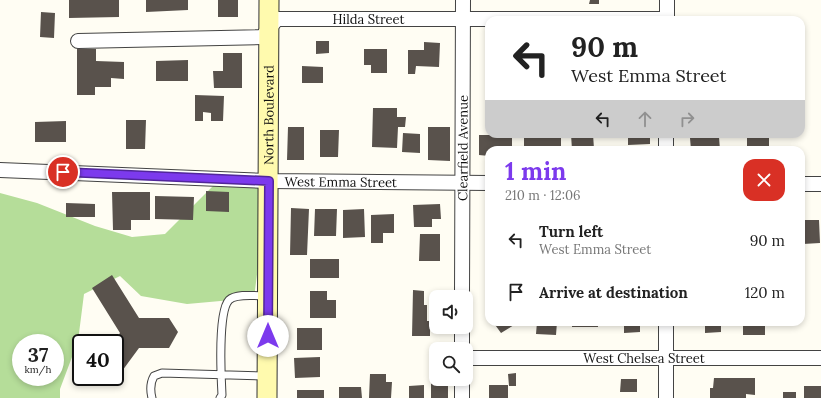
<!DOCTYPE html>
<meta charset="utf-8">
<style>
body{margin:0;font-family:Lora,serif;background:#f2f2f2;color:#222;height:100vh;display:flex;flex-direction:column;font-size:15px;white-space:nowrap}
*{box-sizing:border-box;margin:0}
p{font-size:13px;color:#767676}
.icon{flex:none;width:22px;height:22px;fill:none;stroke:currentColor;stroke-width:2;stroke-linecap:round;stroke-linejoin:round}
.map{position:relative;flex:1;overflow:hidden}
.sheet{position:absolute;left:485px;top:146px;width:320px;height:180px;display:flex;flex-direction:column;background:#fff;border-radius:12px;box-shadow:0 2px 6px #0003}
.sheet>*{flex:none}
.hud{position:absolute;left:485px;top:16px;width:320px;height:122px;border-radius:12px;box-shadow:0 2px 6px #0003;background:#fff;color:#222;overflow:hidden}
.buttons{position:absolute;left:429px;top:290px;display:grid;gap:8px}
.buttons a{display:grid;place-items:center;width:44px;height:44px;border-radius:8px;background:#fff;box-shadow:0 2px 6px #0003;font-size:20px}
.speed{position:absolute;left:12px;top:334px;display:flex;gap:8px;font-size:20px;font-weight:700;text-align:center}
.speed>*{display:grid;place-content:center;width:52px;height:52px;border-radius:50%;background:#fff;box-shadow:0 2px 6px #0003;line-height:1}
.speed small{font-size:10px;font-weight:400}
.speed .limit{border:2px solid #111;border-radius:6px;background:#fff;color:#111}
.pin{position:absolute;display:grid;place-items:center;width:34px;height:34px;color:#fff;margin:-17px;border:2px solid #fff;border-radius:50%;box-shadow:0 1px 4px #0007}
.me{position:absolute;width:44px;margin:-22px;rotate:0deg;stroke-linejoin:round;filter:drop-shadow(0 0 3px #0008)}
.turn{display:flex;align-items:center;gap:14px;height:84px;padding:0 20px;font-size:18px}
.turn .icon{width:52px;height:52px;stroke-width:2.5}
.turn b{display:block;font-size:28px;line-height:34px}
.lanes{display:flex;align-items:center;height:38px;padding:0 20px;background:#0003;justify-content:center;gap:20px;direction:ltr}
.lanes .off{opacity:.35}
.round{display:grid;place-items:center;flex:none;width:42px;height:42px;border-radius:12px;background:#f2f2f2}
.overview{display:flex;align-items:center;justify-content:space-between;height:68px;padding:0 20px}
h1{font-size:24px;font-weight:800;line-height:30px;color:#7c3aed}
ul{padding:0;list-style:none}
li{display:flex;align-items:center;gap:12px;height:52px;padding:0 20px}
li div{flex:1}
li b{display:block;font-size:15px}
li em{font-style:normal}
.map>svg:first-child{display:block}
.forest{fill:#b5dd99;fill-rule:evenodd}
.building{fill:#59524c}
.lines{fill:none;stroke-linecap:round;stroke-linejoin:round}
.lane-casing{stroke:#434343;stroke-width:9}
.street-casing{stroke:#434343;stroke-width:16}
.secondary-casing{stroke:#323232;stroke-width:21}
.lane{stroke:#fff;stroke-width:7}
.street{stroke:#fff;stroke-width:14}
.secondary{stroke:#fffaae;stroke-width:19}
.route-casing{stroke:#51269a;stroke-width:10}
.route{stroke:#7c3aed;stroke-width:7}
.labels{text-anchor:middle;stroke-width:4;stroke-linejoin:round;paint-order:stroke}
.street-label{font-size:13px;fill:#101010;stroke:#fff}
</style>
<div class="map">
<svg width="821" height="398" viewBox="0 0 821 398">
<rect width="100%" height="100%" fill="#fffdf3"/>
<path class="forest" d="M 213,186 L 263,188 L 262,235 L 254,298 L 187,304 L 141,296 L 120,276 L 84,294 L 78,341 L 60,389 L 60,398 L 0,398 L 0,193 L 37,203 L 95,226 L 132,237 L 165,234 ZM 21,343 L 55,343 L 55,377 L 21,377 Z"/>
<path class="building" d="M 69,0 L 119,0 L 119,17 L 69,18 Z
M 146,0 L 188,0 L 188,10 L 146,12 Z
M 218,0 L 238,0 L 238,17 L 218,17 Z
M 590,0 L 599,0 L 599,4 L 589,4 Z
M 41,12 L 55,13 L 54,38 L 40,37 Z
M 316,41 L 329,41 L 329,53 L 316,54 Z
M 424,42 L 440,43 L 439,67 L 416,66 L 415,74 L 408,74 L 408,50 L 424,50 Z
M 77,49 L 96,49 L 96,61 L 124,62 L 124,79 L 111,78 L 111,87 L 95,87 L 95,95 L 77,95 Z
M 364,49 L 387,49 L 387,73 L 371,73 L 371,65 L 364,65 Z
M 223,53 L 242,53 L 242,88 L 214,88 L 213,71 L 223,71 Z
M 188,60 L 188,81 L 156,81 L 156,61 Z
M 302,66 L 323,67 L 323,83 L 302,83 Z
M 195,95 L 224,96 L 223,121 L 211,121 L 211,113 L 203,112 L 203,121 L 195,121 Z
M 373,108 L 397,108 L 397,117 L 406,117 L 405,127 L 398,127 L 397,148 L 372,147 Z
M 126,120 L 146,120 L 145,149 L 126,149 Z
M 66,121 L 66,142 L 35,142 L 35,122 Z
M 288,127 L 304,127 L 304,160 L 287,160 Z
M 428,127 L 450,127 L 450,161 L 428,160 Z
M 320,130 L 339,130 L 338,157 L 320,157 Z
M 403,133 L 420,134 L 420,153 L 402,152 Z
M 524,134 L 561,134 L 561,150 L 524,150 Z
M 571,134 L 593,134 L 594,149 L 572,150 Z
M 628,134 L 650,134 L 650,144 L 628,145 Z
M 758,134 L 769,134 L 769,150 L 747,150 L 747,136 L 758,136 Z
M 479,135 L 512,135 L 512,150 L 489,150 L 489,156 L 479,155 Z
M 719,137 L 720,150 L 691,150 L 690,138 Z
M 206,191 L 229,192 L 229,212 L 206,211 Z
M 112,192 L 150,192 L 150,220 L 131,220 L 131,230 L 113,230 Z
M 155,196 L 194,197 L 193,220 L 155,219 Z
M 66,203 L 95,204 L 95,217 L 66,217 Z
M 440,204 L 441,219 L 432,219 L 432,227 L 414,227 L 413,205 Z
M 291,208 L 309,209 L 307,255 L 290,255 Z
M 315,209 L 337,209 L 336,236 L 314,236 Z
M 364,209 L 365,237 L 343,238 L 343,210 Z
M 394,214 L 394,233 L 383,233 L 383,243 L 371,243 L 371,215 Z
M 801,220 L 819,220 L 820,243 L 803,244 L 803,236 L 801,236 Z
M 420,234 L 440,234 L 440,261 L 419,261 Z
M 310,259 L 339,259 L 339,278 L 310,278 Z
M 112,275 L 139,318 L 169,318 L 178,332 L 169,348 L 139,348 L 111,386 L 99,377 L 115,377 L 115,343 L 113,343 L 120,333 L 92,288 Z
M 413,290 L 424,291 L 424,305 L 427,305 L 427,321 L 430,321 L 430,336 L 412,336 Z
M 310,291 L 327,291 L 327,300 L 336,300 L 336,318 L 310,318 Z
M 493,322 L 513,322 L 514,325 L 501,333 Z
M 537,322 L 557,322 L 556,335 L 536,334 Z
M 572,322 L 598,322 L 598,327 L 572,327 Z
M 624,322 L 640,322 L 640,332 L 624,333 Z
M 697,322 L 721,322 L 721,332 L 705,333 L 705,324 L 697,324 Z
M 743,322 L 765,322 L 765,335 L 743,335 Z
M 297,328 L 322,328 L 322,350 L 297,350 Z
M 320,357 L 320,377 L 295,378 L 294,358 Z
M 516,373 L 516,386 L 509,386 L 508,374 Z
M 370,374 L 386,374 L 386,382 L 392,382 L 391,398 L 369,398 Z
M 431,378 L 436,378 L 436,379 L 448,379 L 448,398 L 431,398 Z
M 714,378 L 755,378 L 755,395 L 746,394 L 746,398 L 710,398 L 710,388 L 713,388 Z
M 621,379 L 637,379 L 637,392 L 620,392 Z
M 424,385 L 424,398 L 409,398 L 409,386 Z
M 489,385 L 508,385 L 508,398 L 489,398 Z
M 804,386 L 821,386 L 821,398 L 804,398 Z
M 339,387 L 361,387 L 362,398 L 339,398 Z
M 297,390 L 324,390 L 324,398 L 297,398 Z
M 783,392 L 796,392 L 796,398 L 783,398 Z"/>
<g class="lines">
<g class="lane-casing">
<path id="lane" d="M 152,398 C 150,390 150,383 154,376 L 162,373 L 267,376
M 220,398 L 222,395 C 221,377 218,311 229,300 C 236,293 257,296 266,296"/>
</g>
<g class="street-casing">
<g id="street">
<path d="M 667,20 L 667,0"/>
<path id="s1" d="M 78,41 L 262,37 L 277,19 L 667,19"/>
<path d="M 666,150 L 666,134"/>
<path id="s2" d="M 0,170 L 269,181 L 489,183"/>
<path d="M 801,184 L 821,184"/>
<path id="s3" d="M 462,297 L 463,0"/>
<path d="M 462,349 L 462,327"/>
<path id="s4" d="M 466,358 L 821,358"/>
<path d="M 462,398 L 462,379"/>
<path d="M 666,398 L 666,322"/>
</g>
</g>
<g class="secondary-casing">
<g id="secondary">
<path id="s5" d="M 267,398 L 269,0"/>
</g>
</g>
<use href="#lane" class="lane"/>
<use href="#street" class="street"/>
<use href="#secondary" class="secondary"/>
</g>
<g class="lines">
<g class="route-casing">
<path id="route" d="M 63,172 L 269,181 L 268,336"/>
</g>
<use href="#route" class="route"/>
</g>
<g class="labels">
<g class="street-label">
<text dy="5" stroke="none"><textPath href="#s1" startOffset="299">Hilda Street</textPath></text>
<text dy="5" stroke="none"><textPath href="#s5" startOffset="283">North Boulevard</textPath></text>
<text dy="5" stroke="none"><textPath href="#s3" startOffset="149">Clearfield Avenue</textPath></text>
<text dy="5" stroke="none"><textPath href="#s2" startOffset="341">West Emma Street</textPath></text>
<text dy="5" stroke="none"><textPath href="#s4" startOffset="178">West Chelsea Street</textPath></text>
</g>
</g>
</svg>
<div class="buttons">
<a><svg class="icon" aria-label="sound" viewBox="0 0 24 24"><path d="M4 9h4l5-4v14l-5-4H4zM17 9q2 3 0 6"/></svg></a>
<a><svg class="icon" aria-label="search" viewBox="0 0 24 24"><circle cx="10" cy="10" r="6"/><path d="M15 15l6 6"/></svg></a>
</div>
<div class="speed"><div>37<small>km/h</small></div><div class="limit">40</div></div>
<div class="pin" style="left:63px;top:172px;background:#d93025"><svg class="icon" aria-label="arrive" viewBox="0 0 24 24"><path d="M6 21V4h12l-3 4 3 4H6"/></svg></div>
<svg class="me" style="left:268px;top:336px" viewBox="-20 -20 40 40"><circle r="19" fill="#fff"/><path d="M0-13L10 11 0 6-10 11z" fill="#7c3aed"/></svg>
<div class="hud">
<div class="turn"><svg class="icon" aria-label="left" viewBox="0 0 24 24"><path d="M17 20v-9H6M10 6l-5 5 5 5"/></svg><div><b>90 m</b>West Emma Street</div></div>
<div class="lanes"><svg class="icon" aria-label="left" viewBox="0 0 24 24"><path d="M17 20v-9H6M10 6l-5 5 5 5"/></svg><svg class="icon off" aria-label="ahead" viewBox="0 0 24 24"><path d="M12 20V5M6 11l6-6 6 6"/></svg><svg class="icon off" aria-label="right" viewBox="0 0 24 24"><path d="M7 20v-9h11M14 6l5 5-5 5"/></svg></div>
</div>
<section class="sheet">
<div class="overview"><div><h1>1 min</h1><p>210 m · 12:06</p></div><a class="round" style="background:#d93025;color:#fff"><svg class="icon" aria-label="close" viewBox="0 0 24 24"><path d="M6 6l12 12M18 6L6 18"/></svg></a></div>
<ul>
<li><svg class="icon" aria-label="left" viewBox="0 0 24 24"><path d="M17 20v-9H6M10 6l-5 5 5 5"/></svg><div><b>Turn left</b><p>West Emma Street</p></div><em>90 m</em></li>
<li><svg class="icon" aria-label="arrive" viewBox="0 0 24 24"><path d="M6 21V4h12l-3 4 3 4H6"/></svg><div><b>Arrive at destination</b></div><em>120 m</em></li>
</ul>
</section>
</div>
